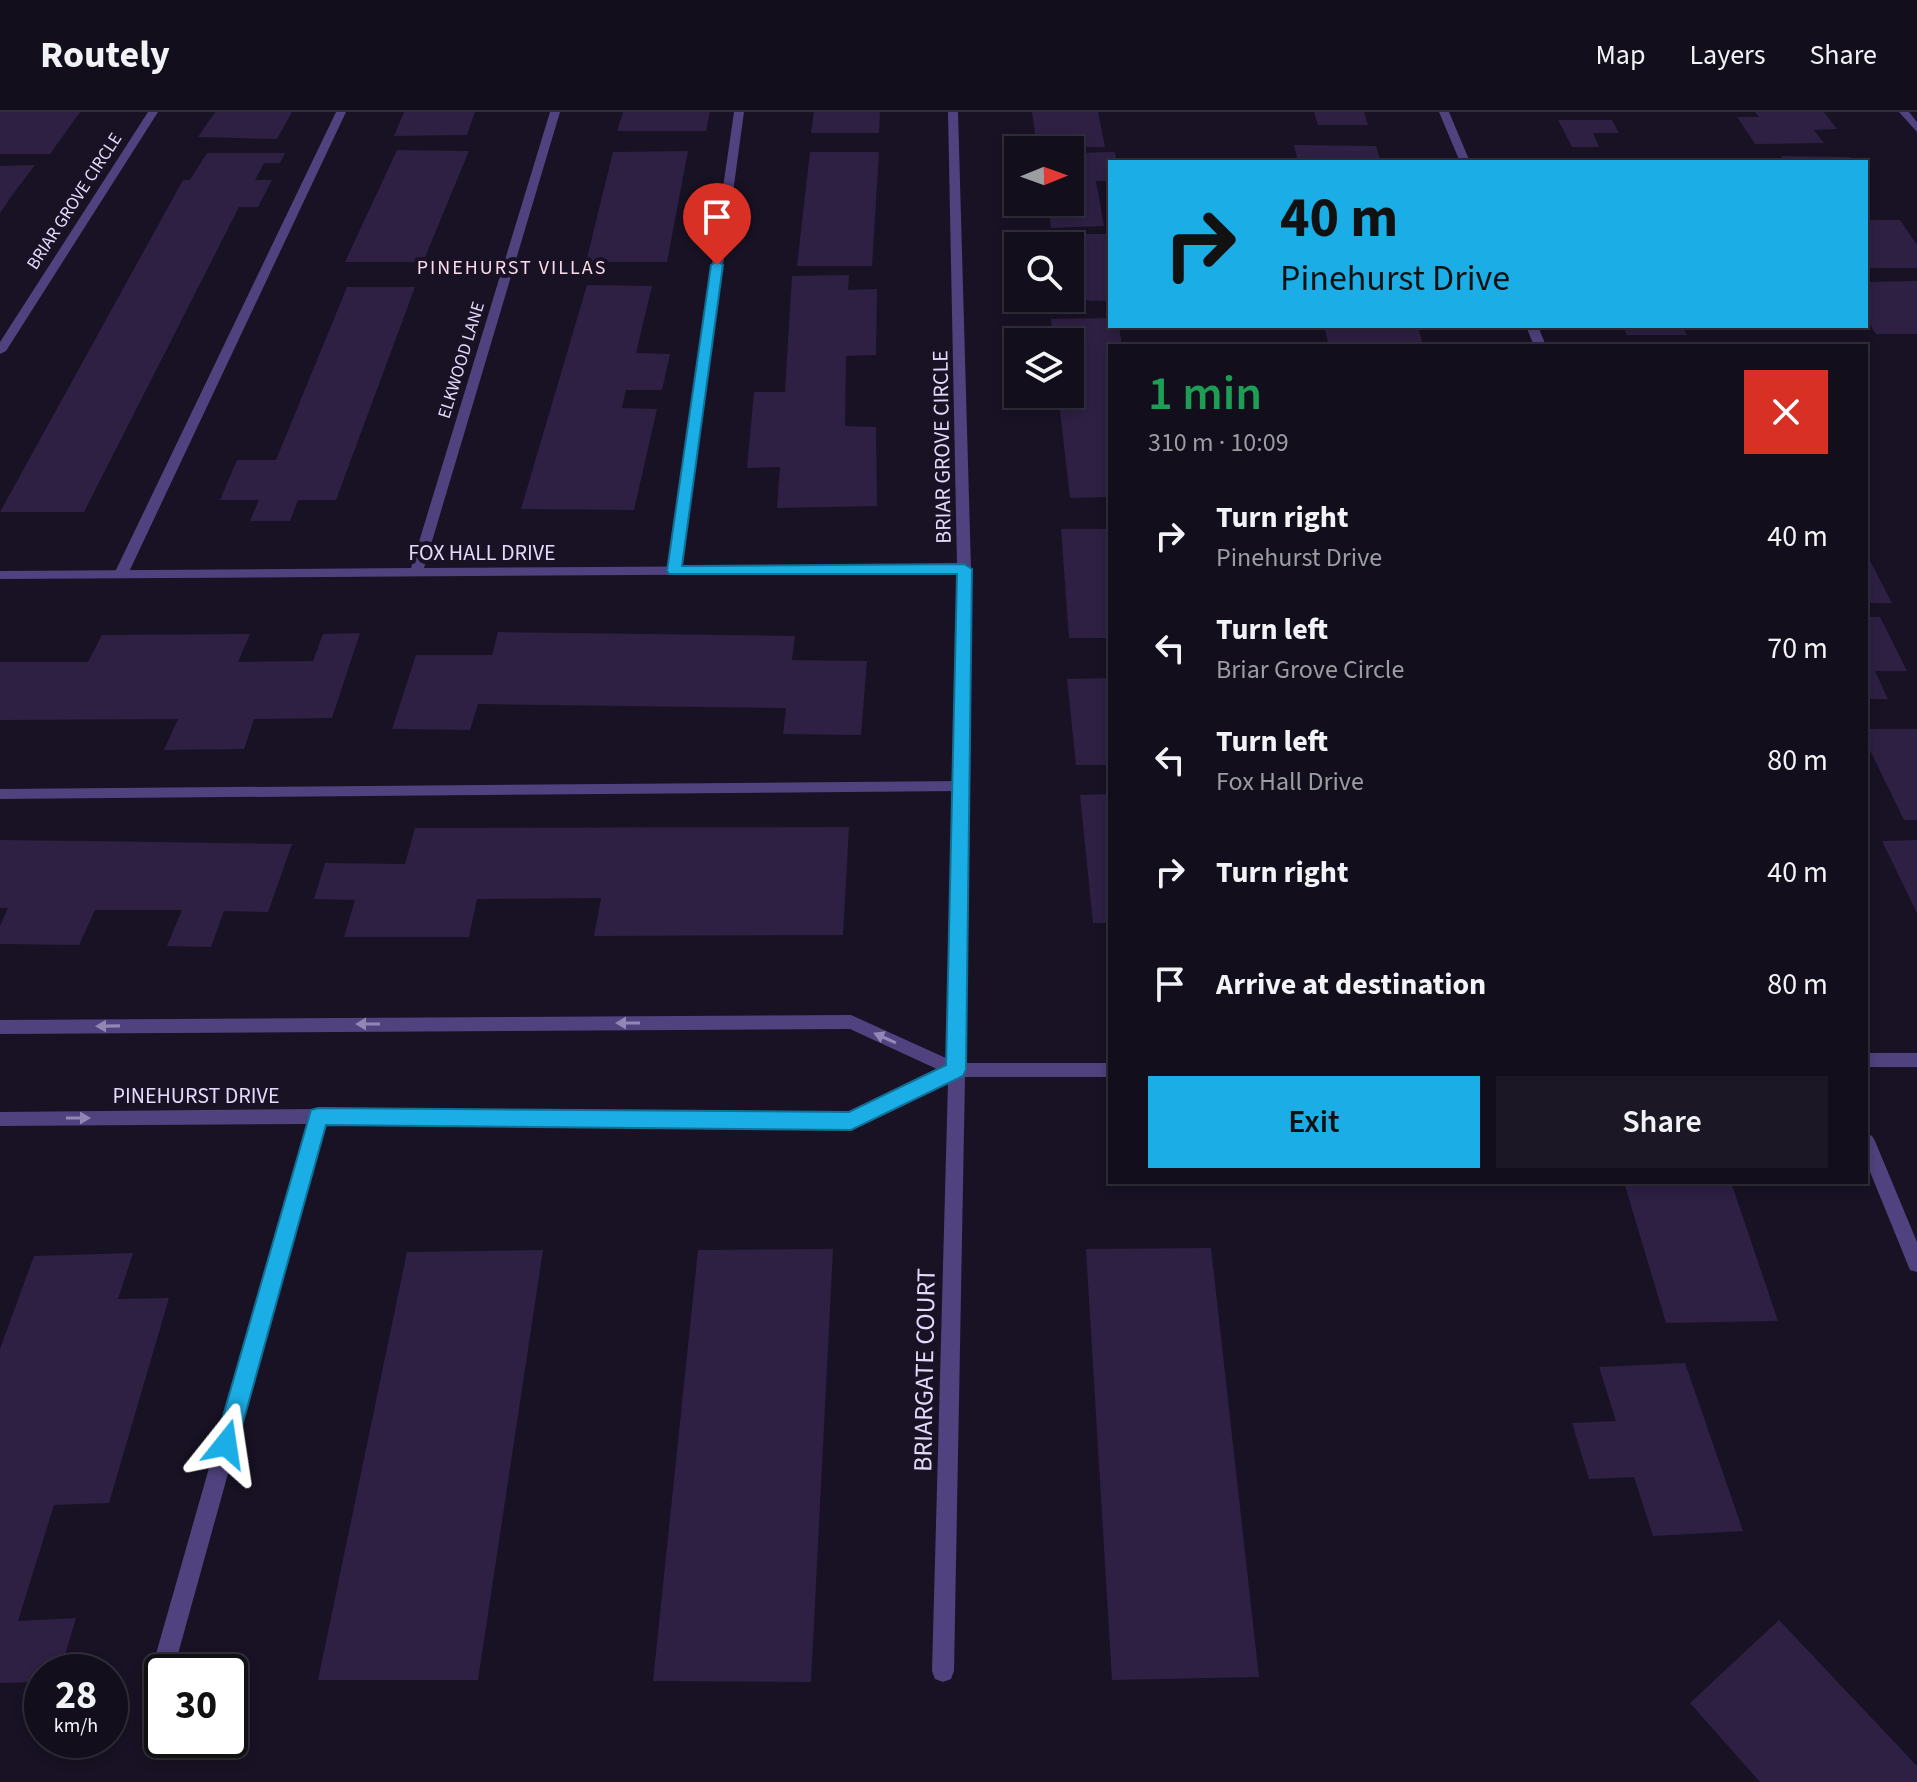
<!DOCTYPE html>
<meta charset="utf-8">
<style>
body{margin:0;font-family:"Source Sans 3",sans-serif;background:#1b1724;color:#f1f3f6;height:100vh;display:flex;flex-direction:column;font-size:30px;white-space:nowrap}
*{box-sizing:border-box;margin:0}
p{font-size:26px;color:#9c9ca3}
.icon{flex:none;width:44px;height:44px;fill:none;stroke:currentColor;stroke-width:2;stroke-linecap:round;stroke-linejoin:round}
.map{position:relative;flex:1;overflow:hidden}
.sheet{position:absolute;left:1108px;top:232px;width:760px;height:840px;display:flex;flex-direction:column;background:#120e1b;border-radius:0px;box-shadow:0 4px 12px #0003,0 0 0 2px #312e3a}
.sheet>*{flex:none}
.top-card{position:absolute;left:1108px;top:48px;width:760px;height:168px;border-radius:0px;box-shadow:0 4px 12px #0003,0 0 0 2px #312e3a;background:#1bade5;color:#111;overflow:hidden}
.needle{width:52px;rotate:89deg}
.buttons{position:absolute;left:1004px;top:24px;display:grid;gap:16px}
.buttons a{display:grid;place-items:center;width:80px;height:80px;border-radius:0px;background:#120e1b;box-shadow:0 4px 12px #0003,0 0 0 2px #312e3a;font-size:40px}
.speed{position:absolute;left:24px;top:1542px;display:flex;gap:16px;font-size:40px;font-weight:700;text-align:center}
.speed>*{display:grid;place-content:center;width:104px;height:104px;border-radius:50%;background:#120e1b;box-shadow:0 4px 12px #0003,0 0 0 2px #312e3a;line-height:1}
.speed small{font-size:20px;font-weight:400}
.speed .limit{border:4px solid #111;border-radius:12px;background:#fff;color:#111}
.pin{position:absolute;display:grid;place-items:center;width:68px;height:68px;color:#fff;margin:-82px -34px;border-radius:50% 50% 50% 0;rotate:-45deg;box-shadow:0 0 8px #0007}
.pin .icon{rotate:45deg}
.me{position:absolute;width:88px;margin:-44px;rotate:15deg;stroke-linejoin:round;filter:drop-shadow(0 0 6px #0008)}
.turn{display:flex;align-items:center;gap:28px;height:168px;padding:0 40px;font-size:36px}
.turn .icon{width:104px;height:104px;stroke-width:2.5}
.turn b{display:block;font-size:56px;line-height:68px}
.round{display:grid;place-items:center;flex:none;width:84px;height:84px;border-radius:0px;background:#1b1724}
.headline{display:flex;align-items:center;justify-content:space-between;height:136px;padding:0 40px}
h1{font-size:48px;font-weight:600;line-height:60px;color:#1e9e55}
.button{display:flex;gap:16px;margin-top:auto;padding:16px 40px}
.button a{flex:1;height:92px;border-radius:0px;background:#1bade5;color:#111;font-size:32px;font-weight:600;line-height:92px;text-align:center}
.button a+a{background:#1b1724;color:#f1f3f6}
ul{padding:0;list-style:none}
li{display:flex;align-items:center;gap:24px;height:112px;padding:0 40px}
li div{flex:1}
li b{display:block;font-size:30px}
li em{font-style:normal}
header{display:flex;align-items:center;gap:48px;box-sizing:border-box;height:112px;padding:0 40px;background:#120e1b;border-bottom:2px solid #312e3a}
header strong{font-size:38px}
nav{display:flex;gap:44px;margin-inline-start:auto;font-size:28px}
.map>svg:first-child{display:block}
.building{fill:#2d2043}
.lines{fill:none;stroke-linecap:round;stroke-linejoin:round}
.service{fill:#4f427e;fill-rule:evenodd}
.minor{fill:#4f427e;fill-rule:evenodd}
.oneway{fill:#9286b6}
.route{fill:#1bade5;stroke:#127095;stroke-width:2}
.labels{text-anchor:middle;stroke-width:8;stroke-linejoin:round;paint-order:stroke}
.far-street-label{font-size:18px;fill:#e3d9fb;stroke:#181224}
.far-neighbourhood-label{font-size:20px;letter-spacing:2px;fill:#fbdbea;stroke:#181224}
.street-label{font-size:22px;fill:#e3d9fb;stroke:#181224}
.near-street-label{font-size:26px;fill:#e3d9fb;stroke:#181224}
</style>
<header>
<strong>Routely</strong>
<nav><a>Map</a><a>Layers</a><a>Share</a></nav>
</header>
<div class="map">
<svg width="1917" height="1670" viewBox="0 0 1917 1670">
<rect width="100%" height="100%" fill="#181224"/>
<path class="building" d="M 0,0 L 80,0 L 50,42 L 0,42 Z
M 215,0 L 292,0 L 277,27 L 198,25 Z
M 404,0 L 475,0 L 467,23 L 394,24 Z
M 623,0 L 710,0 L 706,19 L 617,19 Z
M 814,0 L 880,0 L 879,21 L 811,21 Z
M 1032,0 L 1098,0 L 1105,35 L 1037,36 Z
M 1314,0 L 1364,0 L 1368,13 L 1318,13 Z
M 1755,0 L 1824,0 L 1837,17 L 1814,18 L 1824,31 L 1755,32 L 1737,5 L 1759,5 Z
M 1558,8 L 1612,8 L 1619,21 L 1593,21 L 1599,35 L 1572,35 Z
M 1294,33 L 1376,34 L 1381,50 L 1298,50 Z
M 397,38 L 469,39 L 423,150 L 345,150 Z
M 688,39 L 667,150 L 586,150 L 613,40 Z
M 810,40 L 879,40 L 872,154 L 797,154 Z
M 1115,40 L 1117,50 L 1110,50 L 1110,69 L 1096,69 L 1104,114 L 1051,116 L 1048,90 L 1070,90 L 1070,41 Z
M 207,41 L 285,41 L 280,51 L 264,51 L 255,68 L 272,68 L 258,95 L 239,95 L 84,400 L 0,400 L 183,68 L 190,68 Z
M 1781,44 L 1850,45 L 1853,50 L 1785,50 Z
M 1550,46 L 1618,46 L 1620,50 L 1552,50 Z
M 35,53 L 16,78 L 0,101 L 0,54 Z
M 1866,108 L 1900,108 L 1917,133 L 1917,156 L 1866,156 Z
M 1041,122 L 1110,122 L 1110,189 L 1070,188 L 1070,134 L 1041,134 Z
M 849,163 L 848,178 L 877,177 L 876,243 L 846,244 L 845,314 L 876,315 L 877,394 L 777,396 L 780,355 L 747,356 L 754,280 L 785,280 L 792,164 Z
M 1917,169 L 1917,222 L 1876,222 L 1866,207 L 1866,170 Z
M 587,173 L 652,174 L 636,241 L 670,242 L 662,278 L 626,278 L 622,296 L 657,297 L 634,398 L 521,397 Z
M 347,175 L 415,175 L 336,388 L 298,388 L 290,409 L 250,409 L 259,388 L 220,388 L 237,348 L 276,348 Z
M 1110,206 L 1110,214 L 1119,214 L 1122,234 L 1110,234 L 1110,385 L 1070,386 L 1058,282 L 1070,282 L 1070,230 L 1053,230 L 1051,207 Z
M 1324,214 L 1418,214 L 1423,234 L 1329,234 Z
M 1623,214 L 1682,214 L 1687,223 L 1627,223 Z
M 1061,417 L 1110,417 L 1110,526 L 1069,526 Z
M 1866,441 L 1892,491 L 1866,491 Z
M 1866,505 L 1880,505 L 1907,559 L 1875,559 L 1888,587 L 1866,587 Z
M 498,520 L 795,524 L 792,548 L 867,549 L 861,623 L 783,622 L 786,596 L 478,592 L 470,618 L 392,617 L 416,543 L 492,543 Z
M 360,521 L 332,606 L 254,607 L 244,637 L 164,638 L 178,607 L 0,608 L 0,550 L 88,550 L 102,523 L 250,522 L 238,550 L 313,549 L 323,522 Z
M 1110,566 L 1110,653 L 1076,653 L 1067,567 Z
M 1866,617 L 1917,617 L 1917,708 L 1904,708 L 1866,630 Z
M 1110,682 L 1110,811 L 1093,811 L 1080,683 Z
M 849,715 L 843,823 L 594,824 L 601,786 L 477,787 L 469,825 L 344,825 L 355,788 L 314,787 L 325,751 L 405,752 L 415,716 Z
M 0,728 L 86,729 L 292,732 L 268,800 L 224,799 L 211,835 L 167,834 L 182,798 L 95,798 L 79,833 L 0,832 L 0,814 L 8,796 L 0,796 Z
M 1917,728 L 1917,801 L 1882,729 Z
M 1624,1070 L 1731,1070 L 1778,1209 L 1666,1211 Z
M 1211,1136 L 1259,1565 L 1112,1568 L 1086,1137 Z
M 833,1137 L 811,1570 L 653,1569 L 698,1138 Z
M 543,1138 L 478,1568 L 318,1568 L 407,1140 Z
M 133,1141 L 118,1187 L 169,1186 L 109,1391 L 54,1393 L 18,1509 L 76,1506 L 60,1560 L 42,1560 L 42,1570 L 0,1571 L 0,1237 L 34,1144 Z
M 1685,1251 L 1743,1419 L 1653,1424 L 1634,1365 L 1589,1367 L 1572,1311 L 1616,1309 L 1599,1255 Z
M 1779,1508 L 1917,1654 L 1917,1670 L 1760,1670 L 1690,1591 Z"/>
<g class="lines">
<path class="service" d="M 336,0 L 346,0 L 128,462 L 126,465 L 116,465 L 114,462 Z
M 734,0 L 744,0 L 681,459 L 674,463 L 667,459 Z
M 963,669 L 970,674 L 963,679 L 0,687 L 0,677 Z"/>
<path class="minor" d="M 148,0 L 158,0 L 6,239 L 0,242 L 0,230 Z
M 550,0 L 560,0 L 424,456 L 957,453 L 948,0 L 958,0 L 971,457 L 970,674 L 965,951 L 1110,951 L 1110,965 L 965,965 L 954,1559 L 951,1567 L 943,1570 L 935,1567 L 932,1559 L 948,970 L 851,1017 L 325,1012 L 173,1560 L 162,1560 L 162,1580 L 159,1581 L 151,1578 L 148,1570 L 307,1012 L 0,1014 L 0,1000 L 318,997 L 849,1001 L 939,958 L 850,917 L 0,922 L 0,908 L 851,903 L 948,947 L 956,674 L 957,461 L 0,467 L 0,459 L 411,456 Z
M 1439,0 L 1449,0 L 1470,50 L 1460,50 Z
M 1899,0 L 1909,0 L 1917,10 L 1917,20 Z
M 1526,214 L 1538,214 L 1546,234 L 1534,234 Z
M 1866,941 L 1917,941 L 1917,955 L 1866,955 Z
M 1866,1021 L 1872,1024 L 1875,1029 L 1917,1130 L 1917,1160 L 1910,1158 L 1866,1050 Z"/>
</g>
<defs><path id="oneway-solid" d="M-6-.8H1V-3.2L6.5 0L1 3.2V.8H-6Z" transform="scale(2)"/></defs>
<g class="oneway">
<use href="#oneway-solid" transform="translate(628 911) rotate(180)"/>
<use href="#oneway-solid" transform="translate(368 912) rotate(180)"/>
<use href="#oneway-solid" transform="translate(108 914) rotate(179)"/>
<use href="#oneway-solid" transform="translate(885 926) rotate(-156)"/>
<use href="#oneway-solid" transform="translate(78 1006)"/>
</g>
<path class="route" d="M 717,149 L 723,153 L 682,454 L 964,452 L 972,457 L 966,958 L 963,964 L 851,1018 L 326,1013 L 237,1332 L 234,1340 L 226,1343 L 218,1340 L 215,1332 L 311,998 L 318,996 L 849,1000 L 946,953 L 957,462 L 669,462 L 667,459 L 711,153 Z"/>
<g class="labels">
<g class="far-street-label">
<text transform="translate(74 89) rotate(-57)" y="6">BRIAR GROVE CIRCLE</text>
<text transform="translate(461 248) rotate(-73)" y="6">ELKWOOD LANE</text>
</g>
<g class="far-neighbourhood-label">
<text x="512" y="162">PINEHURST VILLAS</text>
</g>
<g class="street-label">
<text transform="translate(941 335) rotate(-91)" y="8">BRIAR GROVE CIRCLE</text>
<text x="482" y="448">FOX HALL DRIVE</text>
<text x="196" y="991">PINEHURST DRIVE</text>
</g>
<g class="near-street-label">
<text transform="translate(924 1258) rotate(-89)" y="9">BRIARGATE COURT</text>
</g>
</g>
</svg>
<div class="buttons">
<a><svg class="needle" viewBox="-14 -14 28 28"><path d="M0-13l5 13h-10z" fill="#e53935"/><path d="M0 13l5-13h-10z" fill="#9c9ca3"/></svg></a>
<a><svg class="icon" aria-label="search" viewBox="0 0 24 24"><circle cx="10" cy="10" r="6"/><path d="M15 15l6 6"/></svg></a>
<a><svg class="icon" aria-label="layers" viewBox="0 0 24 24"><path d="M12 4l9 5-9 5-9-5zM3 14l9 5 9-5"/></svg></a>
</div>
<div class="speed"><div>28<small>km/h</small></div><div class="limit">30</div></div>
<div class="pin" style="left:717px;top:153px;background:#d93025"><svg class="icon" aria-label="arrive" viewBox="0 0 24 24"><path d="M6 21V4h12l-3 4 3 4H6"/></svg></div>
<svg class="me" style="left:226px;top:1332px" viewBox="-20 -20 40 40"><path d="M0-17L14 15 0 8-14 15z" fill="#1bade5" stroke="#fff" stroke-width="4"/></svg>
<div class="top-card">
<div class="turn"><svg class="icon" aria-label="right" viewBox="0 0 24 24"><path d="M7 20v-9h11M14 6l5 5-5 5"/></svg><div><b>40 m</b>Pinehurst Drive</div></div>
</div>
<section class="sheet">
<div class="headline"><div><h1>1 min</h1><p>310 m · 10:09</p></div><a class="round" style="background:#d93025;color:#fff"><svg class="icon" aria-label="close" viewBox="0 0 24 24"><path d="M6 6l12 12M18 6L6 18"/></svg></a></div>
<ul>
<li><svg class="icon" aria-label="right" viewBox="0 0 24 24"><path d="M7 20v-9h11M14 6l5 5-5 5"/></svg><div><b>Turn right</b><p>Pinehurst Drive</p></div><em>40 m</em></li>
<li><svg class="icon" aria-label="left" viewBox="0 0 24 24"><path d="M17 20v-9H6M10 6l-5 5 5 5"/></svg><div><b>Turn left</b><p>Briar Grove Circle</p></div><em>70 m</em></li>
<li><svg class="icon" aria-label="left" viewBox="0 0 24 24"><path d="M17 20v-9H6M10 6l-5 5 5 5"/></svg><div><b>Turn left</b><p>Fox Hall Drive</p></div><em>80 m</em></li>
<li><svg class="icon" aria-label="right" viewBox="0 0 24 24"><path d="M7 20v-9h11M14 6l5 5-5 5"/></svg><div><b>Turn right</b></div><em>40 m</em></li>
<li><svg class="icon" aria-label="arrive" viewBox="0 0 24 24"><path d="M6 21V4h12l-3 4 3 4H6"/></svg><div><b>Arrive at destination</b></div><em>80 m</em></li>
</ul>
<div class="button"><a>Exit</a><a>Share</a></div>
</section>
</div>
